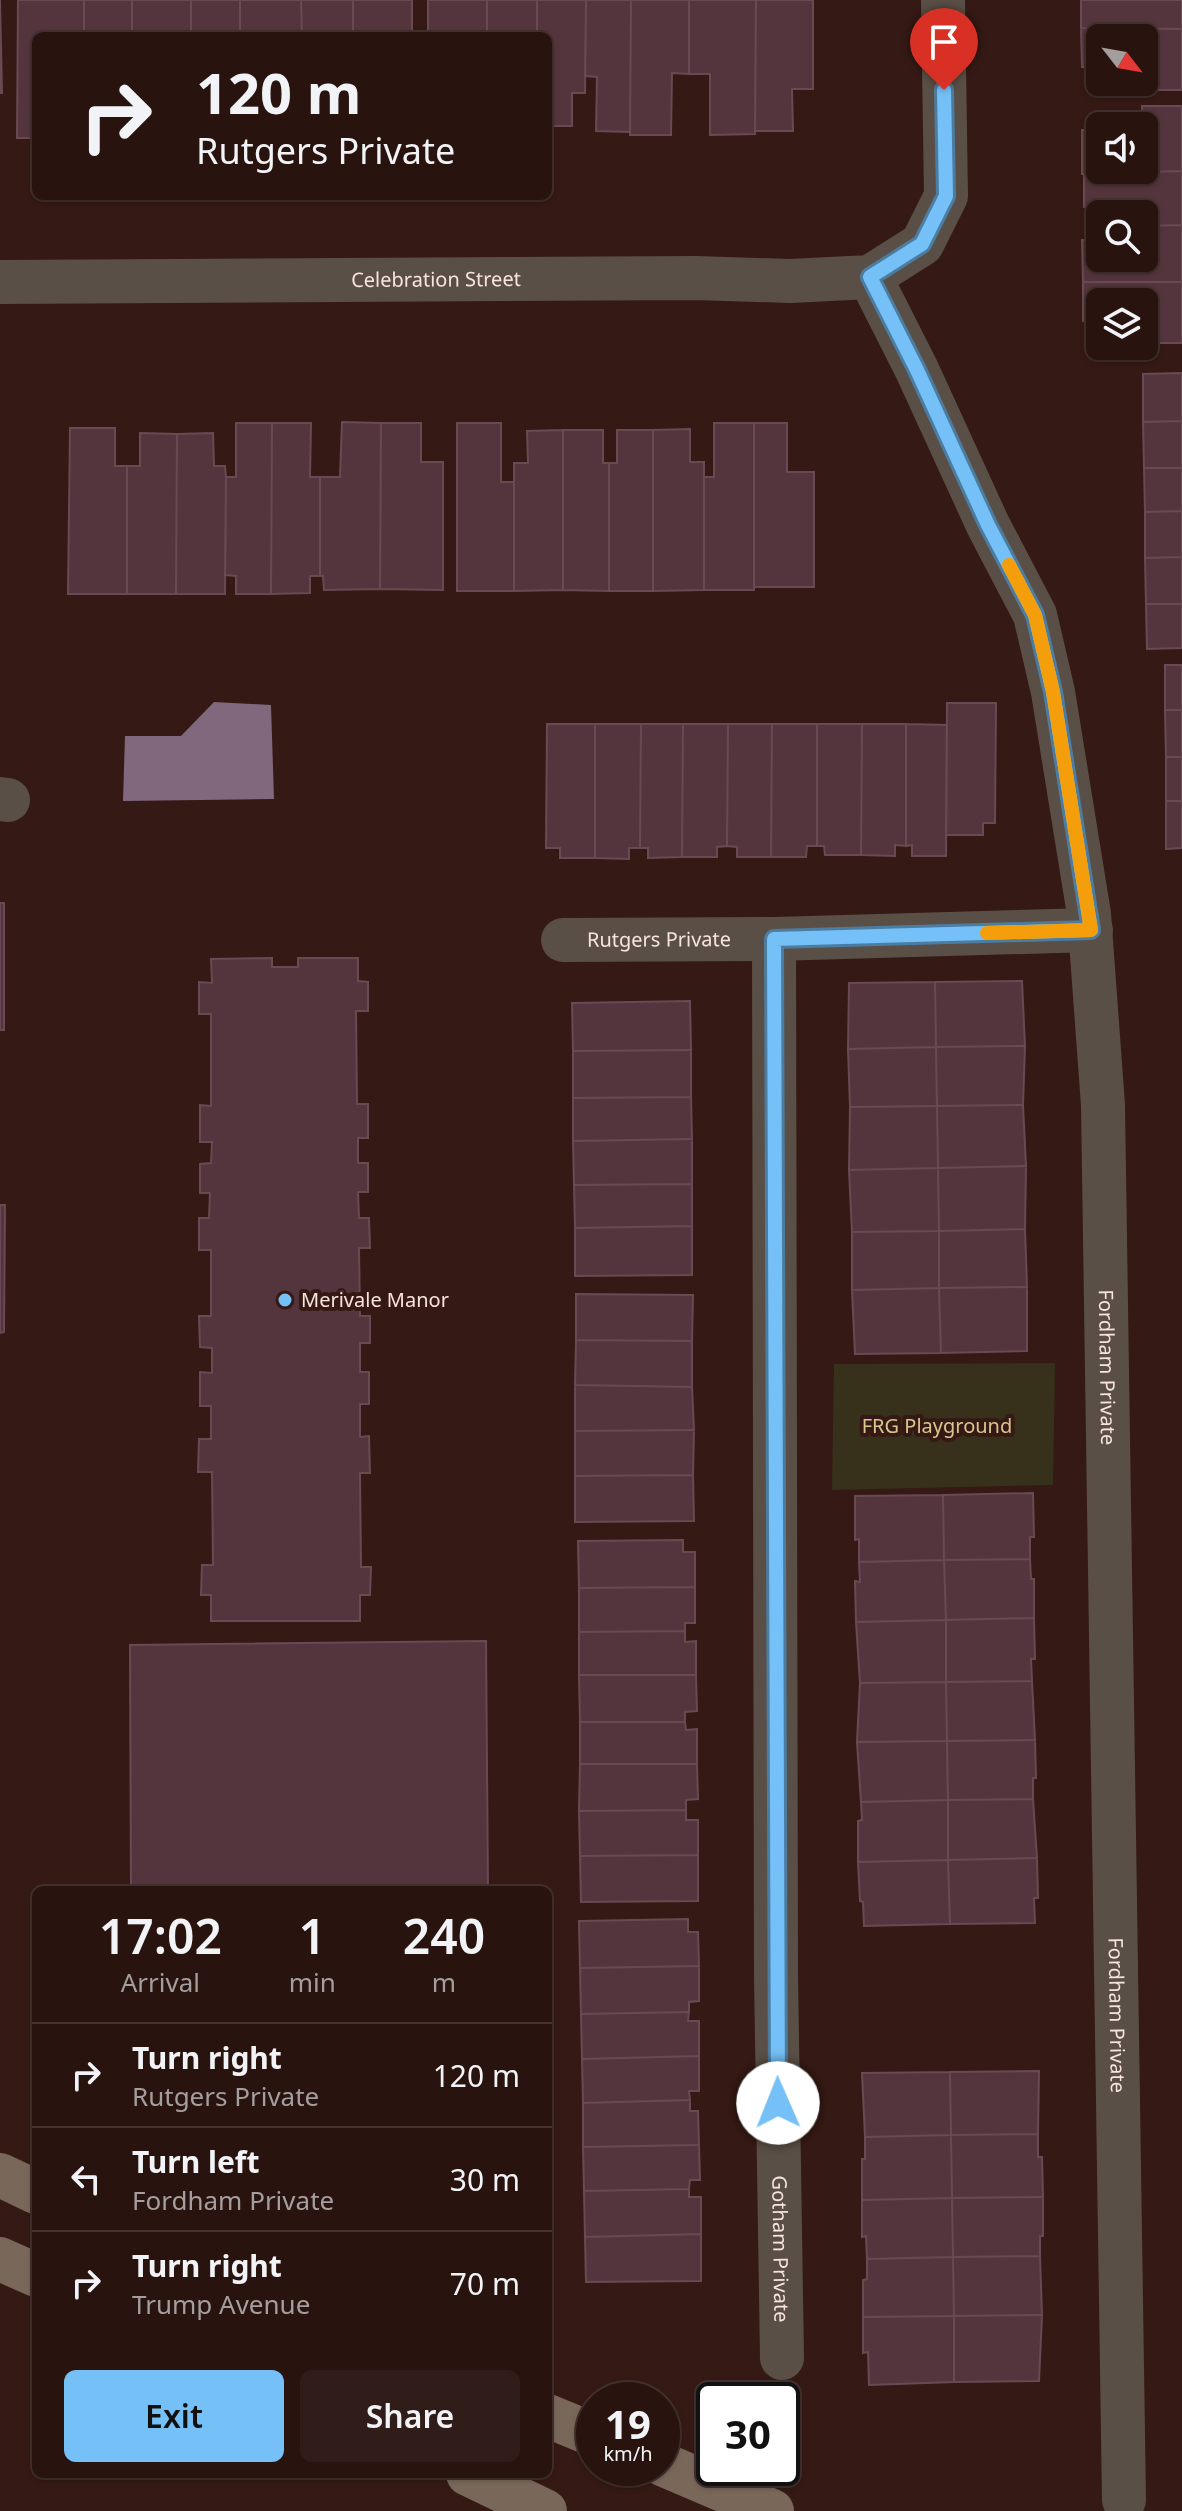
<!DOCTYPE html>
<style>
body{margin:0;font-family:"Noto Sans",sans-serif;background:#301c18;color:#f1f3f6;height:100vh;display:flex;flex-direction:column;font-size:30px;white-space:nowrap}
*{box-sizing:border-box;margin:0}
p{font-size:26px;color:#a59e9e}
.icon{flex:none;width:44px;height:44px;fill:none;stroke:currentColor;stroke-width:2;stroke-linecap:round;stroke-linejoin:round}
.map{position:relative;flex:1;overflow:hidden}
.panel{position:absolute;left:32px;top:1886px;width:520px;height:592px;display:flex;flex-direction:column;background:#28130f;border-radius:12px;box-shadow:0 2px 6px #0004,0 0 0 2px #44322f}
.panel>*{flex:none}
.banner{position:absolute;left:32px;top:32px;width:520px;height:168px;border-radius:12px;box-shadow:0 2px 6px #0004,0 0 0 2px #44322f;background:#28130f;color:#f1f3f6;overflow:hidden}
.needle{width:52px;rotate:121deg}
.buttons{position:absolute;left:1086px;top:24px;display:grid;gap:16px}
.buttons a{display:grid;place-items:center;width:72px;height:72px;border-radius:12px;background:#28130f;box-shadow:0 2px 6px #0004,0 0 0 2px #44322f;font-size:40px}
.speed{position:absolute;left:576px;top:2382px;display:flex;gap:16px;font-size:40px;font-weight:700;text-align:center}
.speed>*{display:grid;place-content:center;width:104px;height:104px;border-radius:50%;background:#28130f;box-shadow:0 2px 6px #0004,0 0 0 2px #44322f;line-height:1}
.speed small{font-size:20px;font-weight:400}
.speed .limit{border:4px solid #111;border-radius:12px;background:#fff;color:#111}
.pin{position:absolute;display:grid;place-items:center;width:68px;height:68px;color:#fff;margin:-82px -34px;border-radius:50% 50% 50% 0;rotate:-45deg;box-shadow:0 0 8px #0007}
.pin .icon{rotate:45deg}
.me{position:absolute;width:88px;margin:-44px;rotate:359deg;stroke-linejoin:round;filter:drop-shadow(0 0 6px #0008)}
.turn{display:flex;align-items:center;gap:28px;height:168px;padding:0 32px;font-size:36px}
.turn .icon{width:104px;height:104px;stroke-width:2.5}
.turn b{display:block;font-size:56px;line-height:68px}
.eta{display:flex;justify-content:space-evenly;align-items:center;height:136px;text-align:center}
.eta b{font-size:48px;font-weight:600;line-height:56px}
.primary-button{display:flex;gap:16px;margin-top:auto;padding:16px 32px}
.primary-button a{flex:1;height:92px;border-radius:12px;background:#75c0f6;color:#111;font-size:32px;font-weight:600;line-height:92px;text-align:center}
.primary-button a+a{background:#301c18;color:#f1f3f6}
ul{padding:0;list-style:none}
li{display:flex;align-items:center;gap:24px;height:104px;padding:0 32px;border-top:2px solid #44322f}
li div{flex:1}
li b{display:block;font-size:30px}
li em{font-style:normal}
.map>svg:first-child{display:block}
.green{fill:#37301a}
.water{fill:#81687d}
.building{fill:#54353e;stroke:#6a4952;stroke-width:2}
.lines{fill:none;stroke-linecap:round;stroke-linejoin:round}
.minor{stroke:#5a4f46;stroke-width:44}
.secondary{stroke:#79685a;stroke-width:44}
.route-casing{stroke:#4c7da0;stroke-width:20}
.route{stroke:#75c0f6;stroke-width:14}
.slow{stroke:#f59e0b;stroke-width:14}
.poi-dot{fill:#75c0f6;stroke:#351914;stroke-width:3}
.labels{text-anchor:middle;stroke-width:8;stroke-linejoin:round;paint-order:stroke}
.street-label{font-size:20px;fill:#f8e3df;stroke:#351914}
.poi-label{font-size:20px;fill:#f8e3df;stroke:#351914;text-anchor:start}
.park-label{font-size:20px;fill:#d9c68f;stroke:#351914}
</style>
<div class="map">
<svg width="1182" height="2511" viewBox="0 0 1182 2511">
<rect width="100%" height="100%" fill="#351914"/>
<path class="green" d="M 1055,1363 L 1053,1485 L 832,1490 L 834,1364 Z"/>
<path class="water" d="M 214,702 L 271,705 L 274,799 L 123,801 L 125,736 L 181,736 Z"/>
<path class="building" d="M 0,0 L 2,93 L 0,93 Z
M 18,0 L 84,0 L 84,36 L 36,36 L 36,138 L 17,138 Z
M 84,0 L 132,0 L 132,36 L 84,36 Z
M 132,0 L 191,0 L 191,36 L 132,36 Z
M 191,0 L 240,0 L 240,36 L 191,36 Z
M 240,0 L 301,0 L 302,36 L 240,36 Z
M 301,0 L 353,0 L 353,36 L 302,36 Z
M 353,0 L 412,0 L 412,36 L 353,36 Z
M 428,0 L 487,0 L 487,36 L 428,36 Z
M 487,0 L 537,0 L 537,36 L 487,36 Z
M 537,0 L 586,0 L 585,93 L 572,93 L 572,126 L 548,126 L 548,36 L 537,36 Z
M 586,0 L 631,0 L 630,132 L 596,131 L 597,77 L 585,76 Z
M 631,0 L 689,0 L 689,74 L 672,73 L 671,135 L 630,135 Z
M 689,0 L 756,0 L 755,134 L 710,135 L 710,74 L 689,74 Z
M 756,0 L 813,0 L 813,89 L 792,89 L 793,131 L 755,131 Z
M 1081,0 L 1182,0 L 1182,29 L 1081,28 Z
M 1081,28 L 1182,29 L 1182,90 L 1142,90 L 1144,38 L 1100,38 L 1100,67 L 1082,67 Z
M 1142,106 L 1182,106 L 1182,171 L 1082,174 L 1082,130 L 1100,130 L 1100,170 L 1144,170 Z
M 1182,171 L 1182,225 L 1144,226 L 1144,214 L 1139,214 L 1139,209 L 1131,210 L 1131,206 L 1084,207 L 1084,174 Z
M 1182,225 L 1182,282 L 1083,282 L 1082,240 L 1100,240 L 1100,258 L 1144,258 L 1144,226 Z
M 1083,282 L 1182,282 L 1182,343 L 1144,343 L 1144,302 L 1100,302 L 1100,321 L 1083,321 Z
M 1182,373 L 1182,421 L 1143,422 L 1143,374 Z
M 1182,421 L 1182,468 L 1144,468 L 1143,422 Z
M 342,422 L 381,423 L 380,589 L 324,590 L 323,576 L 320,576 L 320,477 L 340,477 Z
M 236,423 L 272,423 L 271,594 L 236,594 L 236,576 L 225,575 L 226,477 L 236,477 Z
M 272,423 L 311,423 L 310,477 L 320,477 L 320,576 L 310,576 L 310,593 L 271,594 Z
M 381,423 L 421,423 L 421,462 L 443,462 L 443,590 L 380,589 Z
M 457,423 L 501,423 L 501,482 L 514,482 L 514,591 L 457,591 Z
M 714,423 L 754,423 L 754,590 L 704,590 L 704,477 L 714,477 Z
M 754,423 L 787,423 L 787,472 L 814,472 L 814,587 L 754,587 Z
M 70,428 L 115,428 L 115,466 L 127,466 L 127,594 L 68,594 Z
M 690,429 L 690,462 L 704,462 L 704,590 L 653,591 L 653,430 Z
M 563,430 L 603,430 L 603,463 L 609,463 L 609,591 L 563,590 Z
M 563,430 L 563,590 L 514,591 L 514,463 L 528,463 L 527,431 Z
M 617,430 L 653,430 L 653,591 L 609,591 L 609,463 L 617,463 Z
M 140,433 L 177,434 L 176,594 L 127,594 L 127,466 L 140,466 Z
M 213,433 L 214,466 L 225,466 L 226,477 L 225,594 L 176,594 L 177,434 Z
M 1144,468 L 1182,468 L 1182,511 L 1145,512 Z
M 1182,511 L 1182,557 L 1145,558 L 1145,512 Z
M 1182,557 L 1182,604 L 1146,604 L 1145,558 Z
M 1146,604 L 1182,604 L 1182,648 L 1147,649 Z
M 1165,665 L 1182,665 L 1182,710 L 1165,710 Z
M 947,703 L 996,703 L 995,823 L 983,823 L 983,835 L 946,835 Z
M 1165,710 L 1182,710 L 1182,757 L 1166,757 Z
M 547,724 L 595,724 L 595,858 L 560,858 L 560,848 L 546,848 Z
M 595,724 L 641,724 L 640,848 L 629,848 L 629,859 L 595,858 Z
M 641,724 L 683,724 L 682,857 L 648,858 L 648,848 L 640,848 Z
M 683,724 L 728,724 L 727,846 L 717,847 L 717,857 L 682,857 Z
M 728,724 L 772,724 L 771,857 L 737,857 L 737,847 L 727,846 Z
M 772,724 L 817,724 L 817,846 L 807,846 L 806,857 L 771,857 Z
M 817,724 L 862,724 L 861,855 L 825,855 L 824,846 L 817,846 Z
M 862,724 L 906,724 L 906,846 L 895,845 L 895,856 L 861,855 Z
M 906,724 L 947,725 L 946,856 L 912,856 L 912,845 L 906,846 Z
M 1166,757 L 1182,757 L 1182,801 L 1166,801 Z
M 1166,801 L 1182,801 L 1182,848 L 1166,849 Z
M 0,903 L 4,903 L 4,1030 L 0,1030 Z
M 272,958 L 272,967 L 298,967 L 298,958 L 358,958 L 358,981 L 368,982 L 368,1011 L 356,1011 L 357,1104 L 368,1104 L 368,1138 L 358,1138 L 358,1163 L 368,1163 L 368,1192 L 358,1192 L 359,1218 L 369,1218 L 370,1248 L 359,1248 L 360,1316 L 370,1316 L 370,1343 L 360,1343 L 360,1372 L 369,1372 L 369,1404 L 360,1404 L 360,1437 L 369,1436 L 370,1473 L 360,1473 L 361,1567 L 371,1567 L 370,1595 L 360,1595 L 360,1621 L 211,1621 L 211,1595 L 201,1595 L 202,1565 L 213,1565 L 212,1472 L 198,1472 L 199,1439 L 211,1439 L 211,1406 L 200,1406 L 200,1372 L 212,1373 L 212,1348 L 200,1347 L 199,1316 L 211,1316 L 211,1250 L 199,1250 L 199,1218 L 209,1218 L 210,1193 L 200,1193 L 200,1164 L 211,1163 L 212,1142 L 200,1142 L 200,1105 L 211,1106 L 211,1014 L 199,1014 L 199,982 L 212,983 L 211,959 Z
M 1022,981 L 1025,1046 L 936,1047 L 935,982 Z
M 935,982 L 936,1047 L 848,1049 L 849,983 Z
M 690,1001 L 691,1050 L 573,1051 L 572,1003 Z
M 1025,1046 L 1023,1105 L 937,1106 L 936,1047 Z
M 936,1047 L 937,1106 L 850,1107 L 848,1049 Z
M 691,1050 L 691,1097 L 573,1098 L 573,1051 Z
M 691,1097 L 692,1139 L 573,1141 L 573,1098 Z
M 1023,1105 L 1026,1166 L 938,1168 L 937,1106 Z
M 937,1106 L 938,1168 L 849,1170 L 850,1107 Z
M 692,1139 L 692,1184 L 574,1185 L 573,1141 Z
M 1026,1166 L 1025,1229 L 939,1231 L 938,1168 Z
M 938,1168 L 939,1231 L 852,1232 L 849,1170 Z
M 692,1184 L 692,1226 L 575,1228 L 574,1185 Z
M 0,1205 L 5,1205 L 4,1332 L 0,1333 Z
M 692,1226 L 692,1275 L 575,1276 L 575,1228 Z
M 1025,1229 L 1027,1287 L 939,1288 L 939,1231 Z
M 939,1231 L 939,1288 L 852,1290 L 852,1232 Z
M 1027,1287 L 1027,1351 L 941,1353 L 939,1288 Z
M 939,1288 L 941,1353 L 855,1354 L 852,1290 Z
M 576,1294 L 693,1295 L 692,1341 L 576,1340 Z
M 576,1340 L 692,1341 L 692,1387 L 575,1385 Z
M 575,1385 L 692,1387 L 694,1430 L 575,1431 Z
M 694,1430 L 693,1475 L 575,1476 L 575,1431 Z
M 693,1475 L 694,1521 L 575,1522 L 575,1476 Z
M 1033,1493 L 1034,1537 L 1030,1537 L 1030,1559 L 944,1560 L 943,1495 Z
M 943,1495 L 944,1560 L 859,1562 L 859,1539 L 855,1540 L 855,1496 Z
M 683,1540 L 683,1552 L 695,1552 L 695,1587 L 579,1588 L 578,1541 Z
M 1030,1559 L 1031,1579 L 1034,1579 L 1034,1618 L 946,1620 L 944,1560 Z
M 944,1560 L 946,1620 L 856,1622 L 855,1581 L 860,1582 L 859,1562 Z
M 695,1587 L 695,1623 L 685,1623 L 685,1631 L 579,1632 L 579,1588 Z
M 1034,1618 L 1035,1659 L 1031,1659 L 1032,1681 L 946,1682 L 946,1620 Z
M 946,1620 L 946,1682 L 860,1683 L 856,1622 Z
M 685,1631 L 685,1642 L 696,1641 L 696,1675 L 579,1675 L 579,1632 Z
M 486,1641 L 488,1890 L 131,1890 L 130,1645 Z
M 579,1675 L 696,1675 L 697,1711 L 685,1712 L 685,1722 L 580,1722 Z
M 1032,1681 L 1035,1740 L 947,1741 L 946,1682 Z
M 946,1682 L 947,1741 L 857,1742 L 860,1683 Z
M 580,1722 L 685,1722 L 686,1730 L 697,1729 L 697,1764 L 580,1764 Z
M 1035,1740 L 1036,1778 L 1033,1778 L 1033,1799 L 948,1800 L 947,1741 Z
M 947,1741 L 948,1800 L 861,1802 L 857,1742 Z
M 580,1764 L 697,1764 L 698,1799 L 686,1800 L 686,1810 L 579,1811 Z
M 1033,1799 L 1037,1858 L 948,1860 L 948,1800 Z
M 948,1800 L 948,1860 L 858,1862 L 858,1821 L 862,1820 L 861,1802 Z
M 686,1810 L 686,1820 L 698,1820 L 698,1855 L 580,1856 L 579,1811 Z
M 698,1855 L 698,1901 L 581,1902 L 580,1856 Z
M 1037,1858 L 1038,1898 L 1034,1898 L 1035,1923 L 950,1924 L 948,1860 Z
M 948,1860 L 950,1924 L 864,1926 L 863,1902 L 860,1901 L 858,1862 Z
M 688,1919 L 688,1932 L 698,1932 L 699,1966 L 580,1968 L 579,1921 Z
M 699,1966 L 699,2001 L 689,2002 L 689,2012 L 581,2014 L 580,1968 Z
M 689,2012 L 688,2021 L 699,2021 L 699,2056 L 582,2059 L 581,2014 Z
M 699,2056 L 699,2091 L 689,2091 L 690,2100 L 583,2103 L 582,2059 Z
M 1039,2071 L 1038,2134 L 951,2135 L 950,2072 Z
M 950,2072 L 951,2135 L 865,2137 L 862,2073 Z
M 690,2100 L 690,2111 L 698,2111 L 699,2145 L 583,2147 L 583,2103 Z
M 1038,2134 L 1038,2157 L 1042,2157 L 1043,2197 L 952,2198 L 951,2135 Z
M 951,2135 L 952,2198 L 862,2200 L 862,2159 L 865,2159 L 865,2137 Z
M 699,2145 L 700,2180 L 690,2180 L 689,2189 L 584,2191 L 583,2147 Z
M 689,2189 L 689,2197 L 701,2197 L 701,2234 L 585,2237 L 584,2191 Z
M 1043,2197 L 1043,2236 L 1040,2236 L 1040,2256 L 953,2257 L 952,2198 Z
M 952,2198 L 953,2257 L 867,2259 L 866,2236 L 862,2237 L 862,2200 Z
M 701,2234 L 701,2281 L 586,2282 L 585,2237 Z
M 1040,2256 L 1042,2315 L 954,2316 L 953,2257 Z
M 953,2257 L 954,2316 L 863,2317 L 863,2280 L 867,2279 L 867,2259 Z
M 1042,2315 L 1039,2381 L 954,2382 L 954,2316 Z
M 954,2316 L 954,2382 L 869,2385 L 868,2352 L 863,2353 L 863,2317 Z"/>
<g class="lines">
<g class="minor">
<path id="s1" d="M 870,277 L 917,370 L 988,525 L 1035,615 L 1053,692 L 1089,914 L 1103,1105 L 1124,2500"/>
<path id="s2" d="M 0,282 L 696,278 L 790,281 L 870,277 L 922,244 L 946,196 L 943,0"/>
<path d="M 0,799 L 8,800"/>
<path id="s3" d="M 774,939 L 776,1976 L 782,2358"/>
<path id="s4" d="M 563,940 L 774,939 L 1091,930"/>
</g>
<path class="secondary" d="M 0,2175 L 36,2192
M 0,2259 L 36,2275
M 548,2416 L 594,2435
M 662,2464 L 772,2511
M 468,2474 L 545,2511"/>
</g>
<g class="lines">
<g class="route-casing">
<path id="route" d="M 778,2103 L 774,939 L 1091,930 L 1053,692 L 1035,615 L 988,525 L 917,370 L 870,277 L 922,244 L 946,196 L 944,90"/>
</g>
<use href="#route" class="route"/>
<path class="slow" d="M 987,933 L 1091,930 L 1053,692 L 1035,615 L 1009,565"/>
</g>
<circle class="poi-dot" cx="285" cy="1300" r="8"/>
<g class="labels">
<g class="street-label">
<text dy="7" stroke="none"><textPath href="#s2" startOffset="436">Celebration Street</textPath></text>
<text dy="7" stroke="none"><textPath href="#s4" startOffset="96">Rutgers Private</textPath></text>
<text dy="7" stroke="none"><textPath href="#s1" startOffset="1134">Fordham Private</textPath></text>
<text dy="7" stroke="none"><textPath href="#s1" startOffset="1782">Fordham Private</textPath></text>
<text dy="7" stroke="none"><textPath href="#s3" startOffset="1310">Gotham Private</textPath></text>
</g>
<g class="poi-label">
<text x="301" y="1307">Merivale Manor</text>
</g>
<g class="park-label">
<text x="937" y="1433">FRG Playground</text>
</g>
</g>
</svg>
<div class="buttons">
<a><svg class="needle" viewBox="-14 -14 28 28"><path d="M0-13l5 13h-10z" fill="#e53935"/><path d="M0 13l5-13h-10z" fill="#a59e9e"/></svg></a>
<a><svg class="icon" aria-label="sound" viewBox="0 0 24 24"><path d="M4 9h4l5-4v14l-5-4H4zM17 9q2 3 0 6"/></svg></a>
<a><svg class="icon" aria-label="search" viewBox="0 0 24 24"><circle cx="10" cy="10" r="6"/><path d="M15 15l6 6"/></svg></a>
<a><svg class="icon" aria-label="layers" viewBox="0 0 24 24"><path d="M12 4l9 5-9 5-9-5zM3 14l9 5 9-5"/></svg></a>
</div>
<div class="speed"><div>19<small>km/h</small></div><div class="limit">30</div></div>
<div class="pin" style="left:944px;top:90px;background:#d93025"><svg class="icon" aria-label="arrive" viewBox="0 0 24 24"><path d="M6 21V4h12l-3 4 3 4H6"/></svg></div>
<svg class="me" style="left:778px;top:2103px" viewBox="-20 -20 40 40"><circle r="19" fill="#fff"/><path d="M0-13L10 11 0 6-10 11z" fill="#75c0f6"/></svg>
<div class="banner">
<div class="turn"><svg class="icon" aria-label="right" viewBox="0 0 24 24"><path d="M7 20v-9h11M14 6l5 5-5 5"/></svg><div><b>120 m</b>Rutgers Private</div></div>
</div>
<section class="panel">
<div class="eta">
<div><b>17:02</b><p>Arrival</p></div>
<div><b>1</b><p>min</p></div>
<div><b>240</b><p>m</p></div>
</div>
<ul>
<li><svg class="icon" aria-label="right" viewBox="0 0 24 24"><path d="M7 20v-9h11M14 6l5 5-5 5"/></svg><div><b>Turn right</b><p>Rutgers Private</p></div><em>120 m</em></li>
<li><svg class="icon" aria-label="left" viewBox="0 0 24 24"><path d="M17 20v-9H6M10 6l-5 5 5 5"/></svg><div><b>Turn left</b><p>Fordham Private</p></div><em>30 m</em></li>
<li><svg class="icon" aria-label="right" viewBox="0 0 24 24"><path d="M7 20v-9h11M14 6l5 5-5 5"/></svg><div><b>Turn right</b><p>Trump Avenue</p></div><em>70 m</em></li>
</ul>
<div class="primary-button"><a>Exit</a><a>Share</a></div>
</section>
</div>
